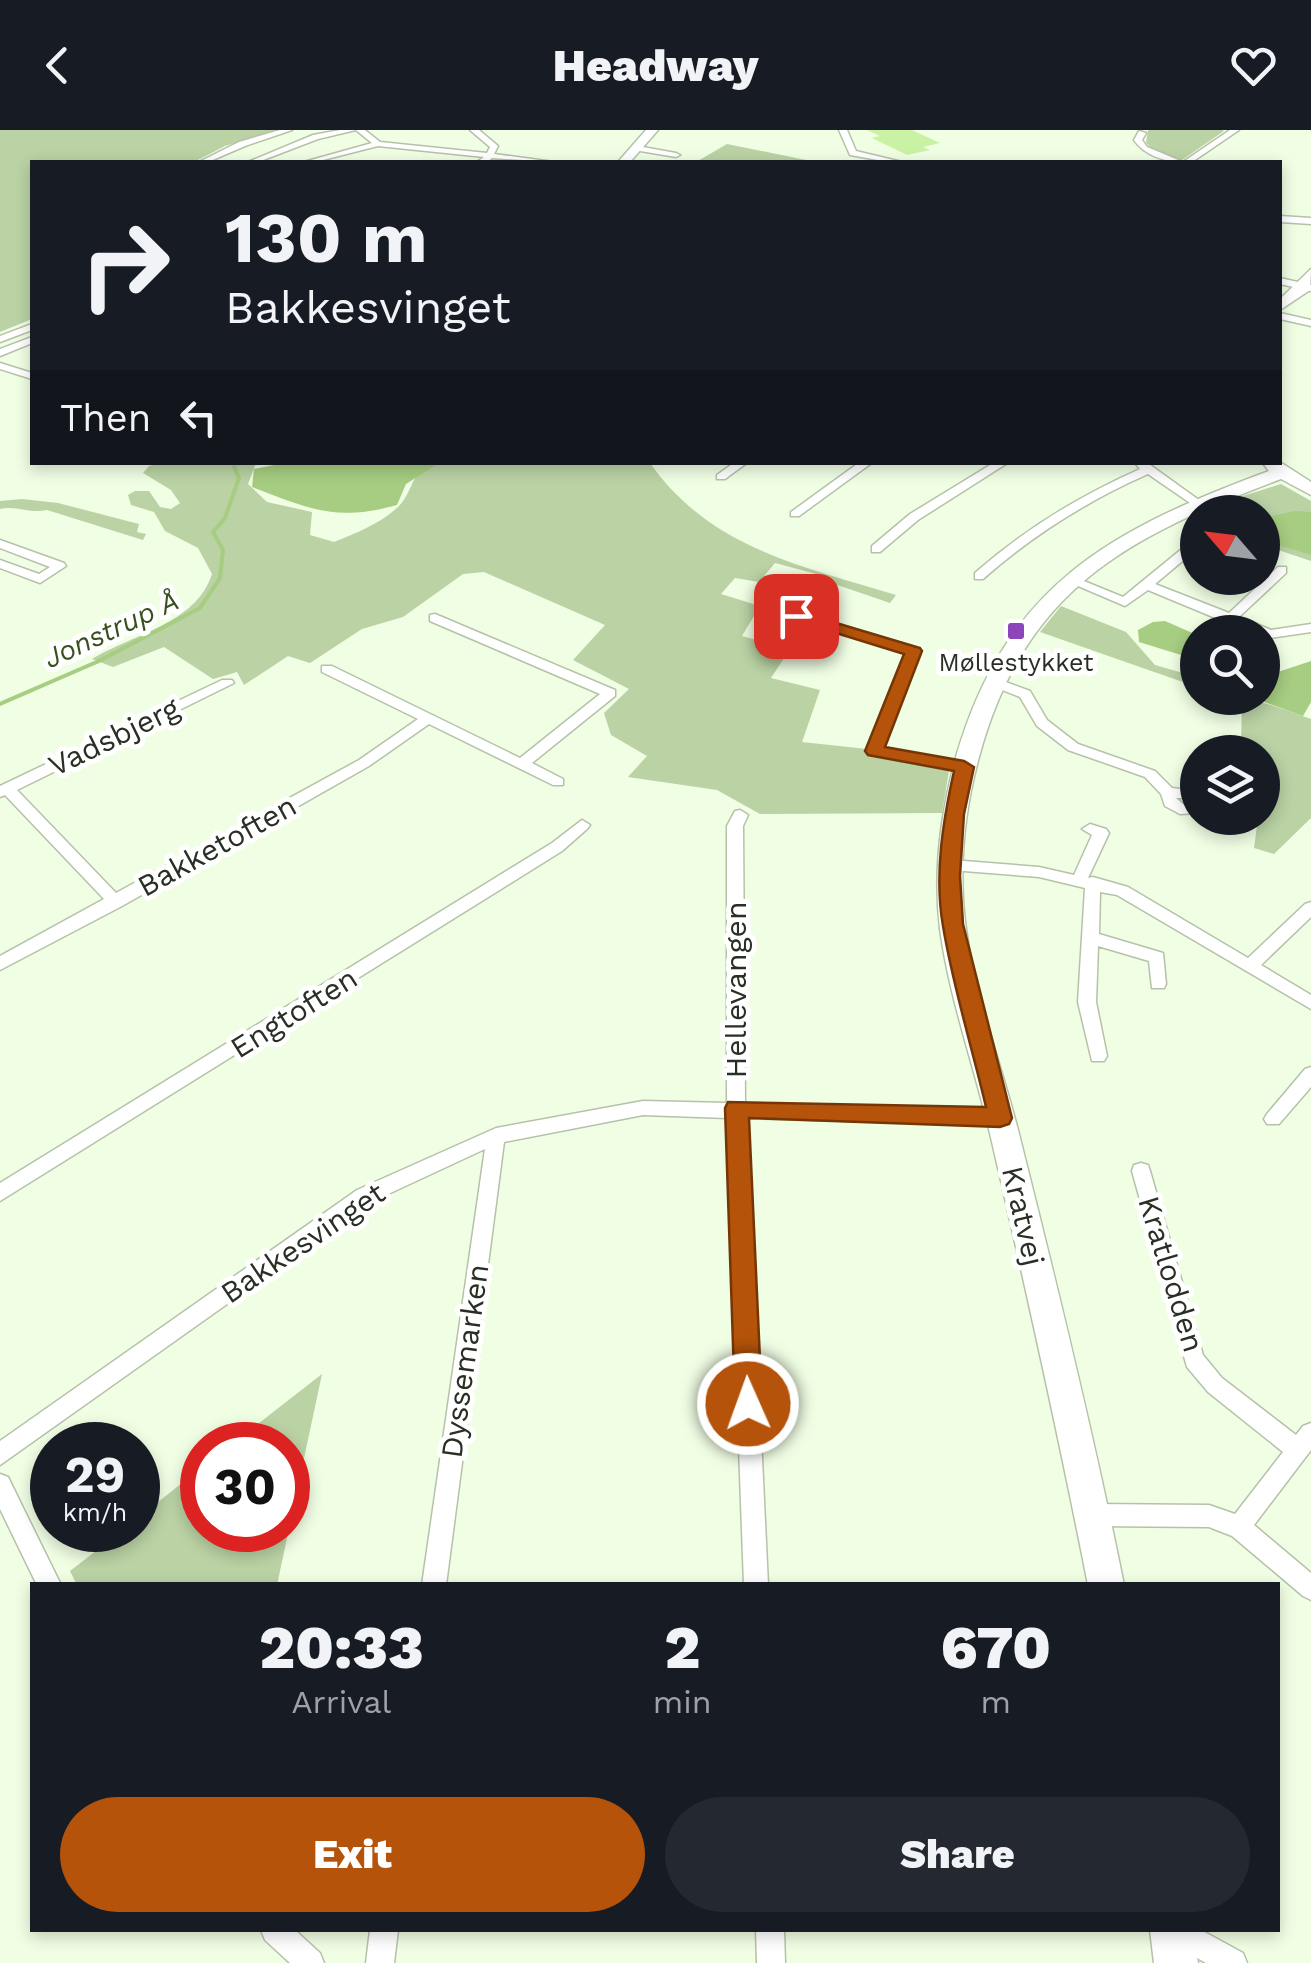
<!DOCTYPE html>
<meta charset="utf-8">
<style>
body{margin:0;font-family:"Work Sans",sans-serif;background:#242831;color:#f1f3f6;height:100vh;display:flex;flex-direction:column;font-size:38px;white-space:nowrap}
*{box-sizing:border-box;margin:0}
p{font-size:32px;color:#9ea1a6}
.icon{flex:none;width:55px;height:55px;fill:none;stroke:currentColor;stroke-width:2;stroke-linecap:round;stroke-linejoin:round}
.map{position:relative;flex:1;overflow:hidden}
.panel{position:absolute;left:30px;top:1452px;width:1250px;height:350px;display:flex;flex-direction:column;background:#171b24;border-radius:0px;box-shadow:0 5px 15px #0003}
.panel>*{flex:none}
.hud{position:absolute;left:30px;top:30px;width:1252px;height:305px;border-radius:0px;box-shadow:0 5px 15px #0003;background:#171b24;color:#f1f3f6;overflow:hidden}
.needle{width:65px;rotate:298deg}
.tools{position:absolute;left:1180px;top:365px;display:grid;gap:20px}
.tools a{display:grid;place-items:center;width:100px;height:100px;border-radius:50%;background:#171b24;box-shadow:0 5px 15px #0003;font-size:50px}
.speed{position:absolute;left:30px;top:1292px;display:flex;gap:20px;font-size:50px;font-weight:700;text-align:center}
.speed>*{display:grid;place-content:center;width:130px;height:130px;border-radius:50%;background:#171b24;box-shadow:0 5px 15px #0003;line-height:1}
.speed small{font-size:25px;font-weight:400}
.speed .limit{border:15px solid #d22;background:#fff;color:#111}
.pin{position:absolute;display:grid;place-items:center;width:85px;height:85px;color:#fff;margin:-42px;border-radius:20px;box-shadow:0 5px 15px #0006}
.me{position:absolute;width:110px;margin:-55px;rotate:358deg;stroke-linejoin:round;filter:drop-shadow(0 0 8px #0008)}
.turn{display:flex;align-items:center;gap:35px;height:210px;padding:0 30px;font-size:45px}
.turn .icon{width:130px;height:130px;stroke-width:2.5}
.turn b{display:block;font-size:70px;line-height:85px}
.then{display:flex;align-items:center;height:95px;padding:0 30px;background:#0003;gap:20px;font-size:38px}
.eta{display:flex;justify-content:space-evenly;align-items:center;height:170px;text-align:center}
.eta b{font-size:60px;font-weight:800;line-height:70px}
.button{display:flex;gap:20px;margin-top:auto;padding:20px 30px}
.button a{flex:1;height:115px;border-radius:60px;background:#b45309;color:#fff;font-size:40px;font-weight:800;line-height:115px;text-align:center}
.button a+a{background:#242831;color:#f1f3f6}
header{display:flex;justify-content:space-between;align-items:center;height:130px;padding:0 30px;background:#171b24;font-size:45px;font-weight:800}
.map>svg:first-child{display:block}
.green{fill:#bad2a4}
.water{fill:#a6cd81}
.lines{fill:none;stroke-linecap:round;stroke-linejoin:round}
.stream{stroke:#a6cd81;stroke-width:4}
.building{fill:#caf2a4}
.street-casing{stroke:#b5c2a9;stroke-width:3}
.secondary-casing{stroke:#b5c2a9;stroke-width:3}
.street{fill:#fff;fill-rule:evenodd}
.secondary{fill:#fff;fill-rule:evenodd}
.route{fill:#b45309;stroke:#753606;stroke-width:2.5}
.poi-dot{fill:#8d46b9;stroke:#fff;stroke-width:4}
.labels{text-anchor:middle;stroke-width:10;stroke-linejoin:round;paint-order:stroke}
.far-poi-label{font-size:25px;fill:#2a2f25;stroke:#fff}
.far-water-label{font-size:28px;font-style:italic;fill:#38501c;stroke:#fff}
.street-label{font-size:30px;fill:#2a2f25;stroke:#fff}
</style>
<header><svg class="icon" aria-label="back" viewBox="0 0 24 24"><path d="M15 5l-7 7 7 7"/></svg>Headway<svg class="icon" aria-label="heart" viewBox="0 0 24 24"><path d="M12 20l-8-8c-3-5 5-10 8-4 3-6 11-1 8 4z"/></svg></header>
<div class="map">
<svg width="1311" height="1833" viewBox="0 0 1311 1833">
<rect width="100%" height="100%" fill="#f0fee4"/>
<path class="green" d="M 0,0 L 277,0 L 225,16 L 194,32 L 32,32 L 32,189 L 0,202 Z
M 1148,0 L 1222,0 L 1224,1 L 1182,30 L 1156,22 L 1146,13 Z
M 727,14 L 816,32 L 696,32 Z
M 164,332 L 256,333 L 248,354 L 267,372 L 312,382 L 310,405 L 334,412 C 356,403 380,394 398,377 C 413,362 409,347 430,333 L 650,333 C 711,419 800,435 896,465 L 890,473 L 820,449 L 820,445 L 775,433 L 759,452 L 735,448 L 721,464 L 760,476 L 742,506 L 790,519 L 771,548 L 820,560 L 802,612 L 867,619 L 867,625 L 949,641 L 942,683 L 760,684 L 717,660 L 628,647 L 647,626 L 611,605 L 604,583 L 629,559 L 573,530 L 605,495 L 484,442 L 463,444 L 403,487 L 362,499 L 310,533 L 288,526 L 244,555 L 237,542 L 213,549 L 164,517 L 113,537 L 92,529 C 133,504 196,494 212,444 L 198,418 L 165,401 L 154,382 L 131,375 L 128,365 L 135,361 L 149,361 L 160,377 L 171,379 L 180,373 L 171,360 L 143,343 L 149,336 Z
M 1281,354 L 1311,371 L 1311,431 L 1263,415 L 1262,382 L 1198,382 L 1197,388 L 1189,383 Z
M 22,369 L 58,373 L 139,394 L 137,402 L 146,404 L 143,410 L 47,380 C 30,384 16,375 0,379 L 0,371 Z
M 1061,476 L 1126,502 L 1155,535 L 1197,547 L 1197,557 L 1040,502 Z
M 1227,568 C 1257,568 1283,579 1311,589 L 1311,688 L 1274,724 L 1254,718 L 1258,688 L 1262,688 L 1262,622 L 1246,622 L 1241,613 L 1242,573 Z
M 322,1244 L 277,1455 L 77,1455 L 70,1441 L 123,1400 L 138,1400 L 138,1388 L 202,1337 L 202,1400 L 288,1400 L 288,1315 L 231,1315 Z"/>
<path class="water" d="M 270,333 L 439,332 L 439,333 L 406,354 L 397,375 C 335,392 310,379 252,357 L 254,339 L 274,335 Z
M 1295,381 L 1311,382 L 1311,425 L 1263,410 L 1263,388 Z
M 1165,491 L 1197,505 L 1197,530 L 1139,512 L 1138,500 L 1153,492 Z
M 1311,531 L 1311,572 L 1303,586 L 1256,569 L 1262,568 L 1269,551 L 1263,547 L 1263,533 L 1275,543 Z"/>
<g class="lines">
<path class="stream" d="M 0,574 L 99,531 L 200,478 L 220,448 L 223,420 L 213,402 L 225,388 L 239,348 L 232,332"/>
</g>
<path class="building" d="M 867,0 L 912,0 L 940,13 L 923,17 L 930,20 L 907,25 L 872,8 L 880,6 Z"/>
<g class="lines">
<g class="street-casing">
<path id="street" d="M 280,0 L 292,0 L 245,16 L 208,32 L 199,32 L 239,12 Z
M 340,0 L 356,0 L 318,9 L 258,32 L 248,32 L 313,5 Z
M 356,0 L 365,0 L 380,12 L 487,23 L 490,17 L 470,0 L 479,0 L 498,16 L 494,24 L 554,32 L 492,28 L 487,32 L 477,32 L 484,27 L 378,16 L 315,32 L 304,32 L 372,13 Z
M 839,0 L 847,0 L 856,21 L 902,32 L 889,32 L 850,25 Z
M 1230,0 L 1239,0 L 1192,32 L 1183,32 Z
M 1139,1 L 1146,3 L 1142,10 L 1147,17 L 1183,32 C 1165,32 1144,25 1134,10 Z
M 637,16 L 676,23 L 680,25 L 676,27 L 634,20 Z
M 1280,86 L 1311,88 L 1311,94 L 1280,92 Z
M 1280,148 L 1311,155 L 1311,161 L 1280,154 Z
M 1280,183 L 1311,190 L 1311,196 L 1280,189 Z
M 32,194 L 32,200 L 0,212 L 0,206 Z
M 32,207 L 32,213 L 0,226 L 0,219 Z
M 0,233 L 32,243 L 32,249 L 0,239 Z
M 735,332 L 748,332 L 725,349 L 717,349 L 717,345 Z
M 860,332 L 873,332 L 799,386 L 791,386 L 791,382 Z
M 995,332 L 1009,332 L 918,390 L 880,422 L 872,422 L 872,416 L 910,384 Z
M 1134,332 L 1146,332 L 1203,373 L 1193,375 L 1148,344 C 1087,371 1033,405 983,449 L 975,449 L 975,443 C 1025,399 1079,366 1140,339 Z
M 1194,409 L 1198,409 L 1198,418 L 1155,454 L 1229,483 L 1278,437 L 1286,437 L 1286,443 L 1239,487 L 1271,500 L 1311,494 L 1311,502 L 1270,508 L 1262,506 L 1262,502 L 1225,492 L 1148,460 L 1125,476 L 1064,450 L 1074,447 L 1123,467 Z
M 0,410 L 64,433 L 66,436 L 40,453 L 0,438 L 0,430 L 39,444 L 50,437 L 0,418 Z
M 794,481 L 919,518 L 921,521 L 883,618 L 964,632 L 969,634 L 969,640 L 870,624 L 868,621 L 907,523 L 789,488 L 789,482 Z
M 435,484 L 615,560 L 615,566 L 532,633 L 563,649 L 563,655 L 553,655 L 429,594 L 369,636 L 122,776 L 0,840 L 0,826 L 104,769 L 5,665 L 0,667 L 0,656 L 222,550 L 232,550 L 234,553 L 17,660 L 116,763 L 359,630 L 418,589 L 322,542 L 322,536 L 332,536 L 520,628 L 600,564 L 430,491 L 430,485 Z
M 992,547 L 1030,561 L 1047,590 L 1078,614 L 1155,641 L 1172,658 L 1198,661 L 1198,673 L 1186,668 L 1176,668 L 1183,674 L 1198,673 L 1198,683 L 1180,684 L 1165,676 L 1161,664 L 1145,647 L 1068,620 L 1037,596 L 1020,567 L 987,554 L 987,548 Z
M 740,680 L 748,685 L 743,696 L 745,974 L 1000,981 L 1006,983 L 1009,988 L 1006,993 L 1000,995 L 746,988 L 768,1455 L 744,1455 L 727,988 L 643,985 L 504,1012 L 446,1455 L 422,1455 L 485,1019 L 371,1072 L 0,1335 L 0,1311 L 357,1060 L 496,998 L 643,971 L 727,973 L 727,696 L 735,681 Z
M 582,690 L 590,695 L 587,699 L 562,721 L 0,1071 L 0,1053 L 552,713 Z
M 1090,694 L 1106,699 L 1109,703 L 1088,748 L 1093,747 L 1128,757 L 1248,828 L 1305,774 L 1311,772 L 1311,787 L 1261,835 L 1311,865 L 1311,879 L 1117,765 L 1100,762 L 1099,804 L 1163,823 L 1166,854 L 1164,858 L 1152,858 L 1149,831 L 1098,816 L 1096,872 L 1107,926 L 1104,931 L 1092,931 L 1078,872 L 1085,758 L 1039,747 L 951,740 L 943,735 L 951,730 L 1039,737 L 1074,745 L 1092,705 L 1082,699 Z
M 1311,937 L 1311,957 L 1279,994 L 1267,994 L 1264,989 L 1267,984 L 1305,939 Z
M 1141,1033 L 1148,1035 L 1150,1041 L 1203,1225 L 1222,1248 L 1296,1305 L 1303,1296 L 1311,1293 L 1311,1320 L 1254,1395 L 1311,1443 L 1311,1470 L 1303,1466 L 1232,1406 L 1209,1397 L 1092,1396 L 1084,1393 L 1081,1385 L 1084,1377 L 1092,1374 L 1209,1375 L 1235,1384 L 1283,1322 L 1208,1262 L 1187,1237 L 1132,1041 L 1134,1035 Z
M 0,1344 L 8,1347 L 61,1455 L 37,1455 L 0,1379 Z
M 261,1800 L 295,1800 L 320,1823 L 324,1833 L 290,1833 L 265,1810 Z
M 370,1800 L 398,1800 L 394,1833 L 366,1833 Z
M 756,1800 L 784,1800 L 785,1833 L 757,1833 Z
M 1161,1800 L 1201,1800 L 1243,1823 L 1247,1833 L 1206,1833 L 1165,1810 Z"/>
</g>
<g class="secondary-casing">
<path id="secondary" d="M 646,0 L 658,0 L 630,32 L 618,32 Z
M 1311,139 L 1310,160 L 1280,180 L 1280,169 Z
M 1262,332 L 1280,332 L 1311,352 L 1311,365 L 1281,349 C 1127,407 1025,458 979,627 C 964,682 958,742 966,799 C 976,872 1004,941 1021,1012 C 1058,1159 1094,1306 1124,1455 L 1088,1455 C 1059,1307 1026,1159 992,1012 C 976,941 950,872 940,799 C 933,742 941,682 956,627 C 1006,455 1110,400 1269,341 Z
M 1150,1800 L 1192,1800 L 1198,1833 L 1154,1833 Z"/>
</g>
<use href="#street" class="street"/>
<use href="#secondary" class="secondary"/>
</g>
<path class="route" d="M 796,481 L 920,518 L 922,521 L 885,617 L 964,631 L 974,637 L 964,684 L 960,746 L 963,794 L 1012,988 L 1009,994 L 1000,997 L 749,988 L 762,1274 L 758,1283 L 748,1287 L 739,1283 L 735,1274 L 725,978 L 728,972 L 986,977 C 972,917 953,857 943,796 C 934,745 943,691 954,641 L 868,625 L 865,621 L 904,524 L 791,489 L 791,482 Z"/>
<rect class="poi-dot" x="1006" y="491" width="20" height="20" rx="5"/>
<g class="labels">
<g class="far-poi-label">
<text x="1016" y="541">Møllestykket</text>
</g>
<g class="far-water-label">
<text transform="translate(111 499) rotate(-25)" y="10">Jonstrup Å</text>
</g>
<g class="street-label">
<text transform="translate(114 607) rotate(-26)" y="10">Vadsbjerg</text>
<text transform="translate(217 716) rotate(-29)" y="10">Bakketoften</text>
<text transform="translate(736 860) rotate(-90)" y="10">Hellevangen</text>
<text transform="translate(294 883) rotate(-32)" y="10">Engtoften</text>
<text transform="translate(1023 1086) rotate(77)" y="10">Kratvej</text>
<text transform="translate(303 1113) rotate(-34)" y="10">Bakkesvinget</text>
<text transform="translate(1171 1144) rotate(73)" y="10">Kratlodden</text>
<text transform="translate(465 1231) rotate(-82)" y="10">Dyssemarken</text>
</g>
</g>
</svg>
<div class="tools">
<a><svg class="needle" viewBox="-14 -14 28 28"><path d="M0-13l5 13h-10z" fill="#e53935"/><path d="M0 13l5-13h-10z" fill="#9ea1a6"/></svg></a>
<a><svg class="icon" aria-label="search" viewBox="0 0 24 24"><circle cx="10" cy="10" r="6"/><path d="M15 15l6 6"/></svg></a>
<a><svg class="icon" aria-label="layers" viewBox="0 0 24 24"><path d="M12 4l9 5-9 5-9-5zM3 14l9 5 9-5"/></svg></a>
</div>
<div class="speed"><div>29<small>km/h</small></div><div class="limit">30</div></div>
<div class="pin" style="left:796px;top:486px;background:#d93025"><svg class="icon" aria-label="arrive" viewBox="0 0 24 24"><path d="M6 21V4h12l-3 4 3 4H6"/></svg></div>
<svg class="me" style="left:748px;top:1274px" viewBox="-20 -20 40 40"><circle r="17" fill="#b45309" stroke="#fff" stroke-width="3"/><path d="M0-11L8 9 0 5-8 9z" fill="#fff"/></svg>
<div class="hud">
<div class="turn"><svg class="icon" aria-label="right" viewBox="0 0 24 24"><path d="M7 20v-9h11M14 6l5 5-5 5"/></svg><div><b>130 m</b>Bakkesvinget</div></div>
<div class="then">Then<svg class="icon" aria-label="left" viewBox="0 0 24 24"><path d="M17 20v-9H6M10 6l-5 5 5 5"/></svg></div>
</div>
<section class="panel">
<div class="eta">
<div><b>20:33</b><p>Arrival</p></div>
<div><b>2</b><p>min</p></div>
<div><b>670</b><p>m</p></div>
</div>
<div class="button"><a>Exit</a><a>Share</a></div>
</section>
</div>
